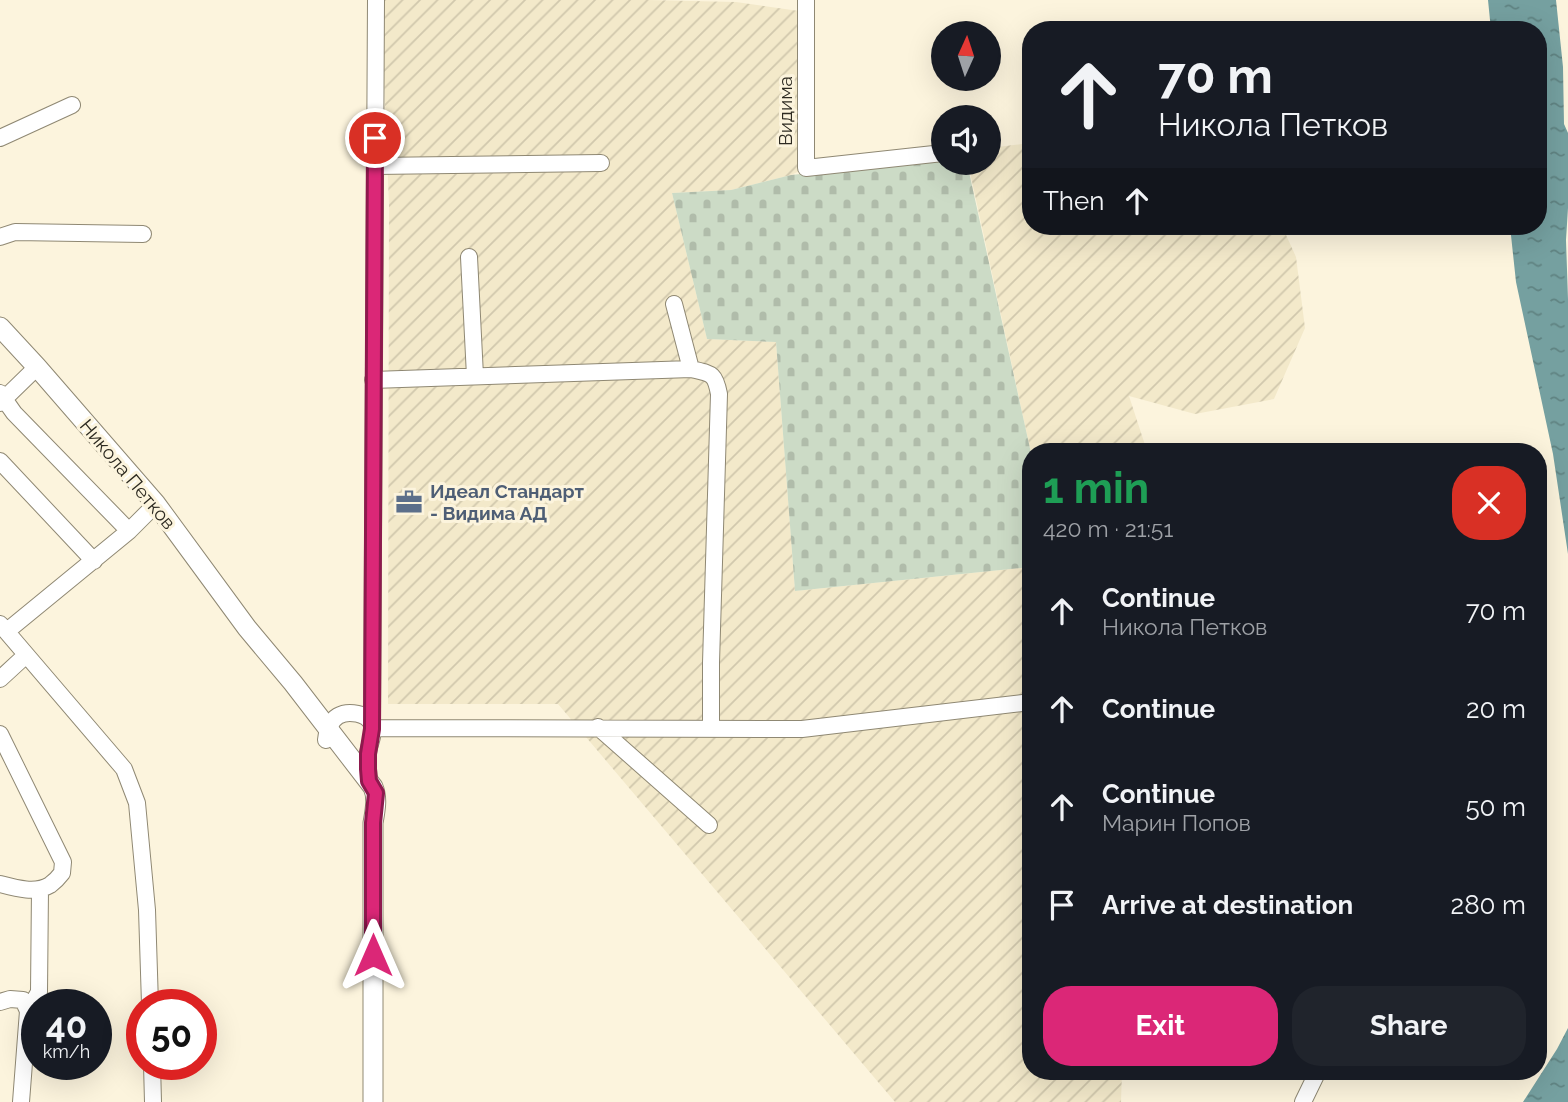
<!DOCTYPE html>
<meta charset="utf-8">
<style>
body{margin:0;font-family:Raleway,sans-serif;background:#20242c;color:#f1f3f6;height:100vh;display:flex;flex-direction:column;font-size:26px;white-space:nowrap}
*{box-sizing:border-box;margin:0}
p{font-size:23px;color:#9ea1a6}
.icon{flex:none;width:38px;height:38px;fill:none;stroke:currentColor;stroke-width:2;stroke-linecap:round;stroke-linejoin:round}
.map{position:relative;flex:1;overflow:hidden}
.details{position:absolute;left:1022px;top:443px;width:525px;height:637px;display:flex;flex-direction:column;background:#171b24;border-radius:28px;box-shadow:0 7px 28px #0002}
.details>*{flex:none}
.top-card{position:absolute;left:1022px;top:21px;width:525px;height:214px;border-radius:28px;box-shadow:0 7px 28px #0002;background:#171b24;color:#f1f3f6;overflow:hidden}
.needle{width:46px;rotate:3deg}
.controls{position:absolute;left:931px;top:21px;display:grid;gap:14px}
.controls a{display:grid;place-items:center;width:70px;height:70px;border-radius:50%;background:#171b24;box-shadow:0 7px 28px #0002;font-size:35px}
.speed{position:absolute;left:21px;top:989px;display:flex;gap:14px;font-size:35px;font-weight:700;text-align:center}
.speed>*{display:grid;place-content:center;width:91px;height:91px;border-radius:50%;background:#171b24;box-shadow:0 7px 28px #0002;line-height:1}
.speed small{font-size:18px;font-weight:400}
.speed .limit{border:10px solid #d22;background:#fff;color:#111}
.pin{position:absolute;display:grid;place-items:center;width:60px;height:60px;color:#fff;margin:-30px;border:4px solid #fff;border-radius:50%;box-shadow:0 2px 7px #0007}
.me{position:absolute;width:77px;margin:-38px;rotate:0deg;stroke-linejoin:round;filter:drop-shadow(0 0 5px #0008)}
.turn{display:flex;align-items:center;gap:24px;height:147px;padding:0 21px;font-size:32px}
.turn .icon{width:91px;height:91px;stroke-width:2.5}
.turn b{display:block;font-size:49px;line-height:60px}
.then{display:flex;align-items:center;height:66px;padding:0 21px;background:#0003;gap:14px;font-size:26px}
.round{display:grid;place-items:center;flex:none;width:74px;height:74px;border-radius:28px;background:#20242c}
.head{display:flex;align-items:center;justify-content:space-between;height:119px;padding:0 21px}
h1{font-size:42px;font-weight:700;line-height:52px;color:#1e9e55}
.button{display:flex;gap:14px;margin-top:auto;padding:14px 21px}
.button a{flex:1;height:80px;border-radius:28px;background:#db2777;color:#fff;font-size:28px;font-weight:700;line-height:80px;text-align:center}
.button a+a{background:#20242c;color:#f1f3f6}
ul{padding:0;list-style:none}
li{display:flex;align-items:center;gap:21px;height:98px;padding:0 21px}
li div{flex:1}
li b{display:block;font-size:26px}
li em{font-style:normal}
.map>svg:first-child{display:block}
.industrial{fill:url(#industrial-furrows)}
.cemetery{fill:url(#cemetery-stones)}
.water{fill:url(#water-ripples)}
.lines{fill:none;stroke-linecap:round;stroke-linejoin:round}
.minor-casing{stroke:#8f8873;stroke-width:18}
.major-casing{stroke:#8f8873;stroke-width:21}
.minor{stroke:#fff;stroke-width:16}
.major{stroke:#fff;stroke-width:19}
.route-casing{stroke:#8e194d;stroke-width:18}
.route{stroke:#db2777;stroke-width:12}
.labels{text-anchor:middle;stroke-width:6;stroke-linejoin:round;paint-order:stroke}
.street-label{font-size:19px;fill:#2d2a21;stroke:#fcf4dd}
.service-label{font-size:19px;font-weight:bold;fill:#4e5e75;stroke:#fcf4dd;text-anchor:start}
</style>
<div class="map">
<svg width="1568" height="1102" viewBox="0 0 1568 1102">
<defs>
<pattern id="industrial-furrows" width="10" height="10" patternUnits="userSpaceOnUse" patternTransform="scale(1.75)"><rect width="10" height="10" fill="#f3e9ca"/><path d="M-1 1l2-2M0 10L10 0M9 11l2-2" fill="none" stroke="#d1c8ad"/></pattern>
<pattern id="cemetery-stones" width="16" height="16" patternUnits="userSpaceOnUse" patternTransform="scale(1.75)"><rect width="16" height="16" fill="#ccdbc6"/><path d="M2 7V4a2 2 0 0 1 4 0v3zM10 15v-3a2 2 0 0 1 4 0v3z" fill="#b0bcaa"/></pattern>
<pattern id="water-ripples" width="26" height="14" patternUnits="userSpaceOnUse" patternTransform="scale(1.75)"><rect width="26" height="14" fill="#75a0a0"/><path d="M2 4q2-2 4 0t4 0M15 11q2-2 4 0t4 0" fill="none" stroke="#608382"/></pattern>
</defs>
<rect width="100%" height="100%" fill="#fcf4dd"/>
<path class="industrial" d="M 381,0 L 647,0 L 736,2 L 806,12 L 806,168 L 791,175 L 731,190 L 672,193 L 707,339 L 776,342 L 795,591 L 1031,567 L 1031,1071 L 1122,1071 L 1121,1102 L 895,1102 L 558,704 L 388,704 L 389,205 Z
M 1031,143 L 1031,226 L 1282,226 L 1296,257 L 1305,328 L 1274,399 L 1195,414 L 1129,396 L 1147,451 L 1031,453 L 968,163 L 989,163 L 989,148 Z"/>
<path class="cemetery" d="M 943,159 L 943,163 L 967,163 L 1031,453 L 1031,567 L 795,591 L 776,342 L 707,339 L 672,193 L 731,190 L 791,175 Z"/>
<path class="water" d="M 1488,0 L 1556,0 L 1563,67 L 1564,124 L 1568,133 L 1568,208 L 1566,240 L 1568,299 L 1568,554 L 1553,454 L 1516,282 L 1510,226 L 1538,226 L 1538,30 L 1491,30 Z
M 1568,1028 L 1568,1102 L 1523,1102 L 1557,1049 Z"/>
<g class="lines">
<g class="minor-casing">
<path id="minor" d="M 806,0 L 806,168 L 943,153
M 0,138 L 72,105
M 375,166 L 601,163
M 0,237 L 15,232 L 143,234
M 469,257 L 475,376
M 674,304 L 691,369
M 373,380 L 691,369 C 712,374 715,373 719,394 L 711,663 L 711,729
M 0,393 L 14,413 L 129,531
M 0,403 L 37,367
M 0,461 L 94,561
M 0,624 L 124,769 L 137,803 L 147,910 L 150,1004
M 7,631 L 129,531 L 156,504
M 0,679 L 25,656
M 372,724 L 376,0
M 598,727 L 709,825
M 372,728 L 802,729 L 1031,702
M 0,734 L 63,862 L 62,873 C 59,877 54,882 50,885 C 35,894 15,888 0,884
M 326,740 C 327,731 330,721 338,716 C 348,710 368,713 372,725 C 375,734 369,744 368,753 C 367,762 368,771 369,781
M 0,1002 L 10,999 L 23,1000 L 28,1011 L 21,1102
M 28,1011 L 39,992 L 40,889
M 152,1064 L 153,1102
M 1303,1102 L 1318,1071"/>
</g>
<g class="major-casing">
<path id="major" d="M 0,327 L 37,367 L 156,504 L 247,628 L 293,683 L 373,787 C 378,798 375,811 373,823 L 373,1102"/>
</g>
<use href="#minor" class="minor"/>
<use href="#major" class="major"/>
</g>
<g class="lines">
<g class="route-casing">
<path id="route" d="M 373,955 L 373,823 L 376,793 L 369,781 L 368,769 L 368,754 L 372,729 L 375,138"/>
</g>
<use href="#route" class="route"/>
</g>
<defs>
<g id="office-bare" transform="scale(2.1)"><path d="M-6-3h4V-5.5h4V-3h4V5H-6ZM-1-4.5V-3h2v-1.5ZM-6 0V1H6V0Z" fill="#5c6f8a" stroke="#fcf4dd" stroke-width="2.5" paint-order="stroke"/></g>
</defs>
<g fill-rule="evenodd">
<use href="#office-bare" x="409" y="502"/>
</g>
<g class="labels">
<g class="street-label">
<text transform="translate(785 111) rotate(-90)" y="7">Видима</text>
<text transform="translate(128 474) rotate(50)" y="7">Никола Петков</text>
</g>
<g class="service-label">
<text x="430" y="498">Идеал Стандарт<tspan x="430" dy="22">- Видима АД</tspan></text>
</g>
</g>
</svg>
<div class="controls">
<a><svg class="needle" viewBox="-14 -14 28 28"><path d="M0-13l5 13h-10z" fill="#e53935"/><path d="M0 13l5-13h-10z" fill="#9ea1a6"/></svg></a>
<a><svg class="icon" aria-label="sound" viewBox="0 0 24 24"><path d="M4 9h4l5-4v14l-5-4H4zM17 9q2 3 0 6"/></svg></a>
</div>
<div class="speed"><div>40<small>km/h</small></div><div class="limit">50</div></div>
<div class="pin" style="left:375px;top:138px;background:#d93025"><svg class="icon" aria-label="arrive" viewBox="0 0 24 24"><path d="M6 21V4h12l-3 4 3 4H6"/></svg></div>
<svg class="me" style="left:373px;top:955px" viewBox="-20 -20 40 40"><path d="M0-17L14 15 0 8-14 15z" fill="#db2777" stroke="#fff" stroke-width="4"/></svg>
<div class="top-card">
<div class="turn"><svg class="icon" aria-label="ahead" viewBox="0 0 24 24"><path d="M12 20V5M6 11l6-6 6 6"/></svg><div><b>70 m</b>Никола Петков</div></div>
<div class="then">Then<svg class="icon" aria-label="ahead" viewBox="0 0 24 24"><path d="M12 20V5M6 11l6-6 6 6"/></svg></div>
</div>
<section class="details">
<div class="head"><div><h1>1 min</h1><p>420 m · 21:51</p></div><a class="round" style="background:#d93025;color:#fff"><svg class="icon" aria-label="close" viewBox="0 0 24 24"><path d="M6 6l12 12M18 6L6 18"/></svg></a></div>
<ul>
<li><svg class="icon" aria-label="ahead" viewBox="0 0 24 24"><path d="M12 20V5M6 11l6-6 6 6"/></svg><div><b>Continue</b><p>Никола Петков</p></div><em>70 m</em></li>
<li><svg class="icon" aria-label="ahead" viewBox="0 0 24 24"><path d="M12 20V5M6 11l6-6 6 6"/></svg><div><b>Continue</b></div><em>20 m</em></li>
<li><svg class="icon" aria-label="ahead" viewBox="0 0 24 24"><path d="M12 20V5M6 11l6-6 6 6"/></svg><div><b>Continue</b><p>Марин Попов</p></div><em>50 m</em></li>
<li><svg class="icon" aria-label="arrive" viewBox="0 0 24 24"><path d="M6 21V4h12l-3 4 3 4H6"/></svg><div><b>Arrive at destination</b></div><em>280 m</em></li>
</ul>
<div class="button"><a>Exit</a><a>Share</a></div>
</section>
</div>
